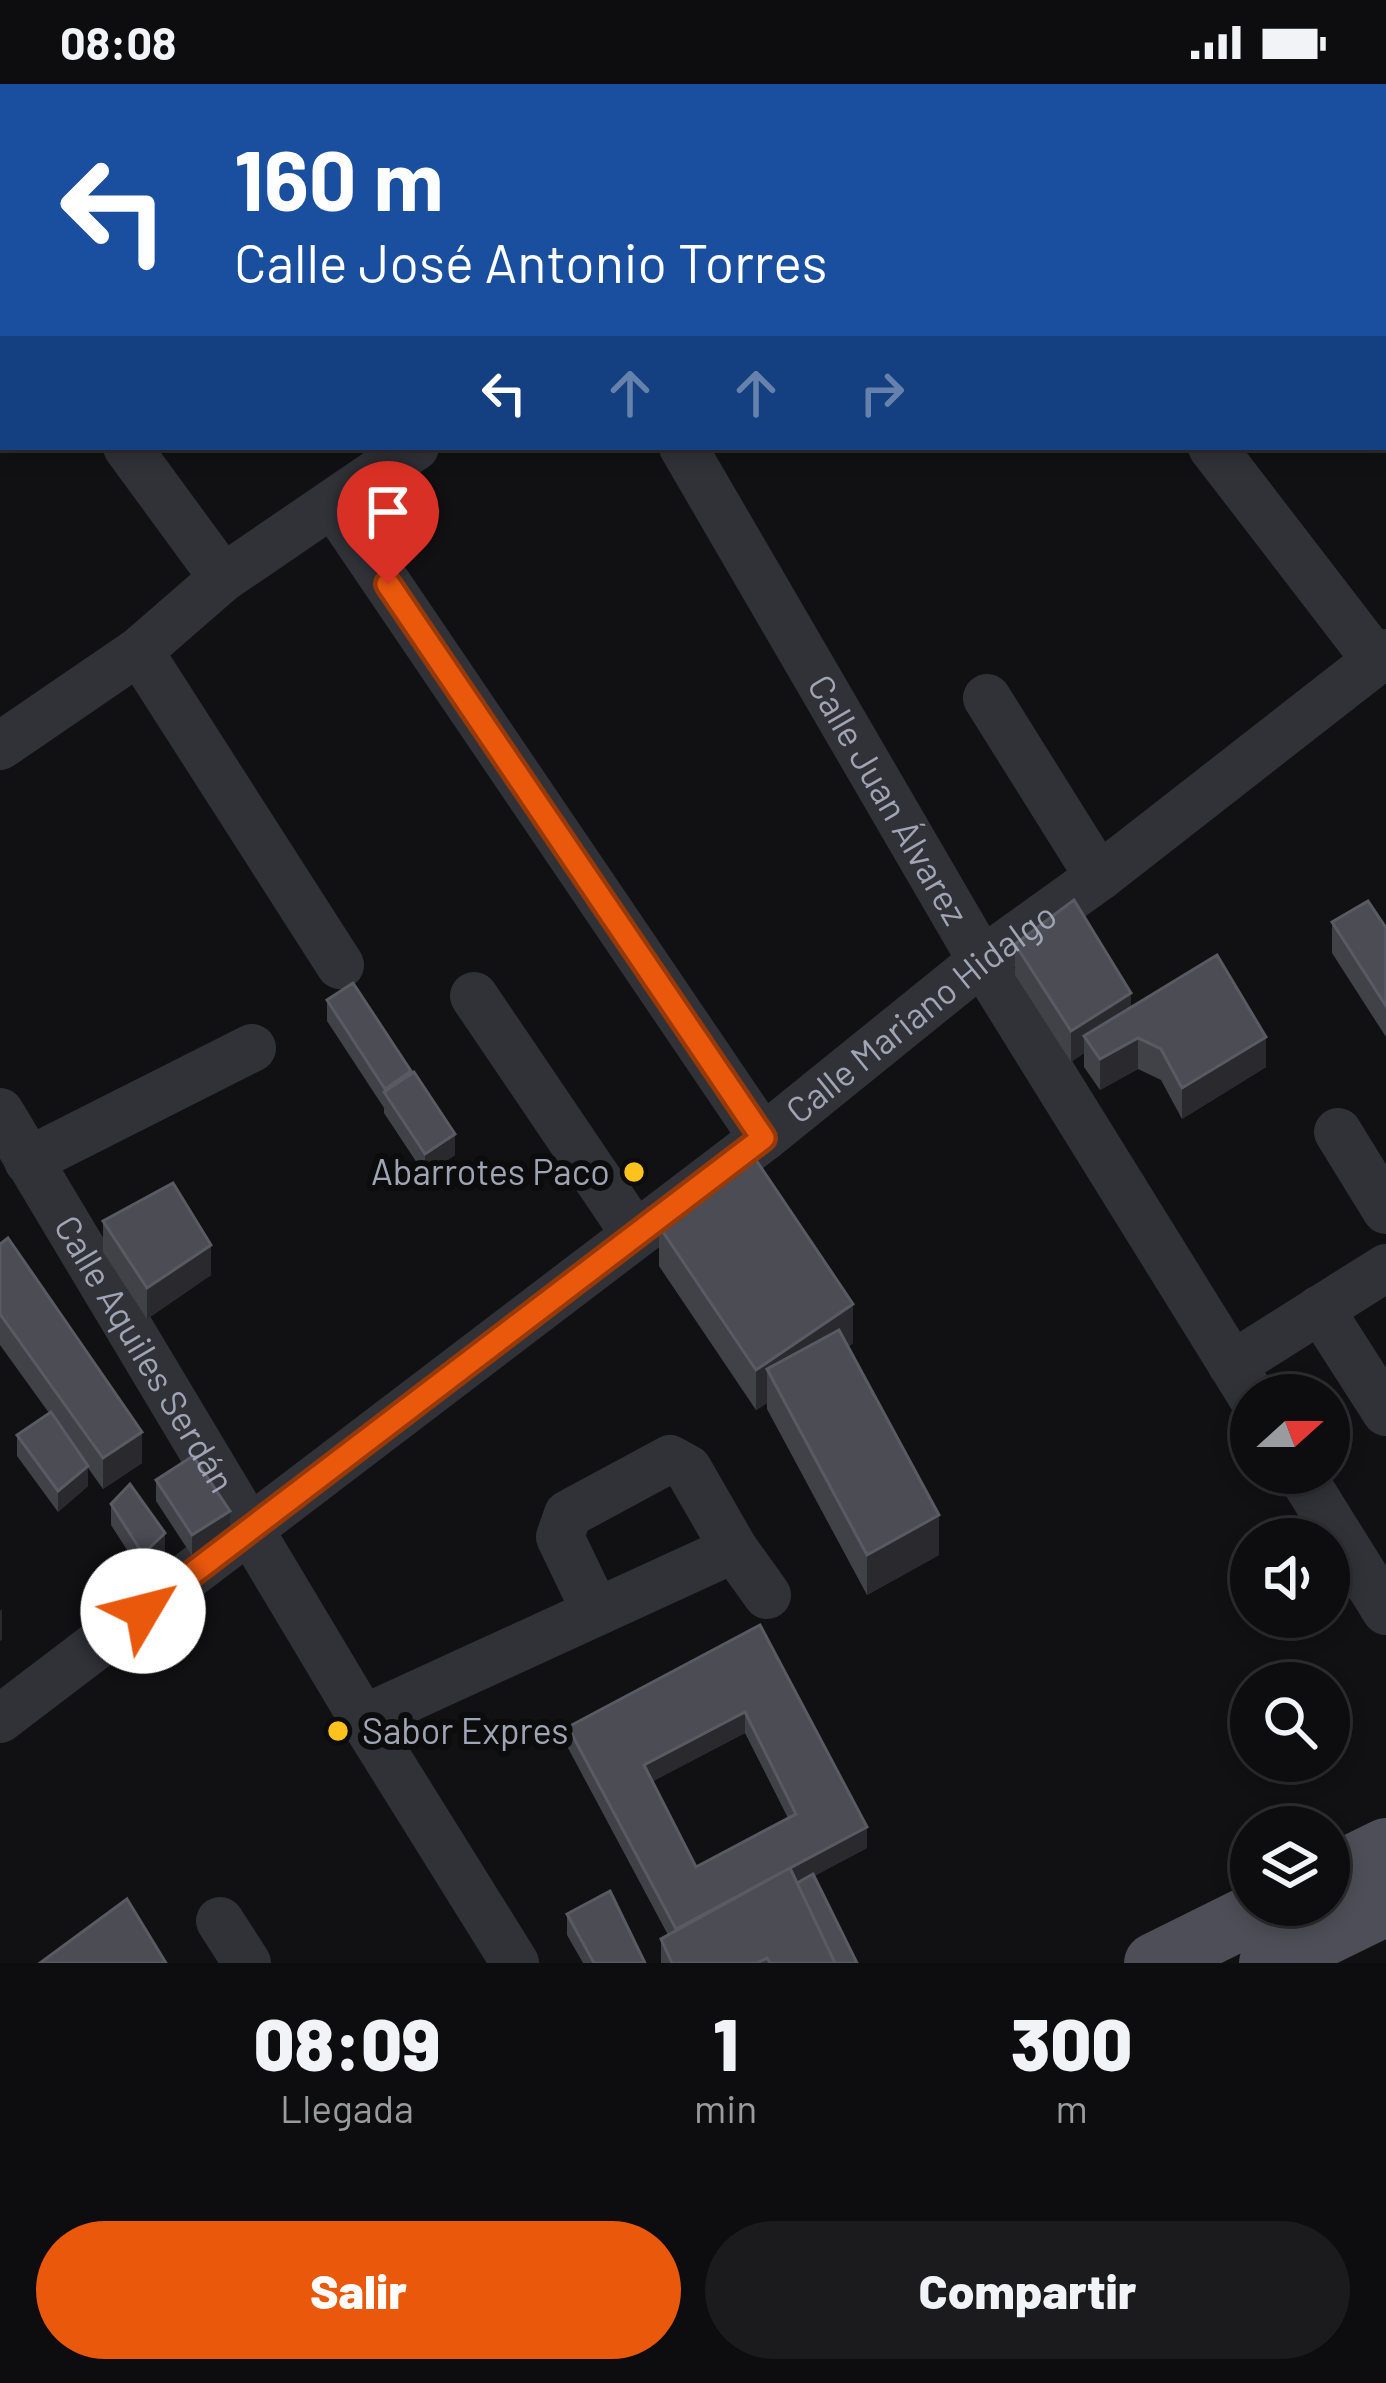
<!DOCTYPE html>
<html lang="es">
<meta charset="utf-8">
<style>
body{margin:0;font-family:Barlow,sans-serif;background:#1b1a1c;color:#f1f3f6;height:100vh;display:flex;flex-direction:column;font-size:45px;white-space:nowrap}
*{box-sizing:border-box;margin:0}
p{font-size:39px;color:#9a9b9e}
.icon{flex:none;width:66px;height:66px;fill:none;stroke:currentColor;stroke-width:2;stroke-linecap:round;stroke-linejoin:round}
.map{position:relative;height:1879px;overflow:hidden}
.details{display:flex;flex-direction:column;background:#0d0c0e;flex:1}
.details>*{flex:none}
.banner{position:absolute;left:0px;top:0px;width:1386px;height:366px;box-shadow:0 6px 18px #0003,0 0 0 3px #2d2c2e;background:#1a4fa0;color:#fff;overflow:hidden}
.needle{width:78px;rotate:69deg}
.controls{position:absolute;left:1230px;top:1290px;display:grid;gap:24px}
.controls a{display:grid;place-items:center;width:120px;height:120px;border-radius:50%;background:#0d0c0e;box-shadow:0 6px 18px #0003,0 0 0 3px #2d2c2e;font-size:60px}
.pin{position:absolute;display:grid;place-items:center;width:102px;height:102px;color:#fff;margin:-123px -51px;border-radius:50% 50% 50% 0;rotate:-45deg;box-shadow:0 0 12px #0007}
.pin .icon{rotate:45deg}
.me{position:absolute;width:132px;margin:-66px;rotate:53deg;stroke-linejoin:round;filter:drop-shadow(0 0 9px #0008)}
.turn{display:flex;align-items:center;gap:42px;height:252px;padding:0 36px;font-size:54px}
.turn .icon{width:156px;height:156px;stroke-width:2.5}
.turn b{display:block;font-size:84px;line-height:102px}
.lanes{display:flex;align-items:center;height:114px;padding:0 36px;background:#0003;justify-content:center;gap:60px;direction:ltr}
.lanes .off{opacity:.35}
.eta{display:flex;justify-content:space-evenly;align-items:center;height:204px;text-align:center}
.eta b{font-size:72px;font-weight:800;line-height:84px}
.action{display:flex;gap:24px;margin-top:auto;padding:24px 36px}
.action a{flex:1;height:138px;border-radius:72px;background:#ea580c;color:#fff;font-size:48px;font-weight:800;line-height:138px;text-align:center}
.action a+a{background:#1b1a1c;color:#f1f3f6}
.status{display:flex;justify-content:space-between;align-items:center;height:84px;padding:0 60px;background:#0d0c0e;direction:ltr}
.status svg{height:33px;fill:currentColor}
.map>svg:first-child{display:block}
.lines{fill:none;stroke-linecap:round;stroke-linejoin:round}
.minor{stroke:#313238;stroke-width:48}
.major{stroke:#4d4e57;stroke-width:60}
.wall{fill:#414148;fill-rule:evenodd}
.shaded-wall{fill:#2a292e}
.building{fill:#4b4c54;stroke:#595a63;stroke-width:3;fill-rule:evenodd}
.route-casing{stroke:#983908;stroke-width:30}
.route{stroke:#ea580c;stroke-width:21}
.poi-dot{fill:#ffc21c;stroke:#0c0c0d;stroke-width:4.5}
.labels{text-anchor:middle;stroke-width:12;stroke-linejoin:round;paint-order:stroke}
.street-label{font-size:36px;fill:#a0a5b5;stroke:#0c0c0d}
.poi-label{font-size:36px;fill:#a0a5b5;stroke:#0c0c0d;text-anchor:end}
</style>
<div class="status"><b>08:08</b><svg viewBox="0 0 49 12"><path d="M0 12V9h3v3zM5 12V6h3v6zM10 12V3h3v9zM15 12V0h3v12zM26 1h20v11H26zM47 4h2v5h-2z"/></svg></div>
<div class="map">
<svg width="1386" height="1879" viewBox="0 0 1386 1879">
<rect width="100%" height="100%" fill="#111012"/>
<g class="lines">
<g class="minor">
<path d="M 7,0 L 9,3"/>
<path d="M 206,0 L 208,3"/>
<path d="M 974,0 L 976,3"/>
<path d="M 452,3 L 458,0"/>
<path d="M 922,3 L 926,0"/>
<path d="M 1381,3 L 1385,0"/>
<path d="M 0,341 L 3,338"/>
<path d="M 127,363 L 223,494"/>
<path id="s1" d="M 683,363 L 982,877 L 1251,1311"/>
<path d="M 1212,363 L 1376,576"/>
<path d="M 334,421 L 763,1054"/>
<path d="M 139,567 L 340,881"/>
<path d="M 987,614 L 1099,793"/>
<path d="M 0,662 L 139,567 L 223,494 L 415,363"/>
<path d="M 474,912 L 635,1150"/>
<path id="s2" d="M 0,1028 L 363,1635 L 515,1879"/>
<path d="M 1338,1048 L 1386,1126"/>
<path d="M 28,1077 L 252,964"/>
<path d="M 1320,1225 L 1386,1328"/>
<path d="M 1232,1281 L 1386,1184"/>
<path d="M 1300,1389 L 1386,1527"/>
<path d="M 595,1526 L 560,1453 L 568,1430 L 670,1375 L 688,1385 L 734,1465 L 767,1511"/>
<path id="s3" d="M 0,1635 L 763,1054 L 982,877 L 1099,793 L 1386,569"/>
<path d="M 363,1635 L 734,1465"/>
<path d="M 220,1837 L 247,1879"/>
</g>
<path class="major" d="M 1329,1792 L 1386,1764
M 1154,1879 L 1271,1821
M 1269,1879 L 1386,1822"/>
</g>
<path class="wall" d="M 1332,838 L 1386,844 L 1386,953 L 1332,869 Z
M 1015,860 L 1131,924 L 1266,983 L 1182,1035 L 1161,996 L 1138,985 L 1100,1006 L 1084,983 L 1084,969 L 1071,978 L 1015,891 Z
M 327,916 L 411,990 L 455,1071 L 425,1091 L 384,1029 L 384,1024 L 327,937 Z
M 103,1137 L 211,1191 L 147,1235 L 103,1168 Z
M 659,1142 L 853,1259 L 848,1263 L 939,1471 L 867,1511 L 767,1325 L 767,1319 L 756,1326 L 659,1182 Z
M 0,1160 L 142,1379 L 103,1405 L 88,1384 L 88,1402 L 58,1428 L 17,1372 L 17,1351 L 49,1329 L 0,1261 Z
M 156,1396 L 230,1448 L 192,1472 L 156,1417 Z
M 111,1420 L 165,1470 L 143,1491 L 111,1441 Z
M 760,1541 L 867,1764 L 814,1792 L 857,1879 L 661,1879 L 661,1855 L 668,1851 L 568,1664 L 568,1643 ZM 745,1649 L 788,1734 L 696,1783 L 653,1697 Z
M 567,1830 L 645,1879 L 583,1879 L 567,1851 Z"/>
<path class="shaded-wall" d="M 1131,909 L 1131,939 L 1084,952 L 1084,969 L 1071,978 L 1071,947 Z
M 1266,953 L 1266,983 L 1182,1035 L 1182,1004 Z
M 1138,954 L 1138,985 L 1100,1006 L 1100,975 Z
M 455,1050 L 455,1071 L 425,1091 L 425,1070 Z
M 211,1161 L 211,1191 L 147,1235 L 147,1204 Z
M 853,1220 L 853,1259 L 780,1310 L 767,1285 L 767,1319 L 756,1326 L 756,1286 Z
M 142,1348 L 142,1379 L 103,1405 L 103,1374 Z
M 88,1382 L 88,1402 L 58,1428 L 58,1407 Z
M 230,1427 L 230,1448 L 192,1472 L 192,1451 Z
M 939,1431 L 939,1471 L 867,1511 L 867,1471 Z
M 165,1449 L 165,1470 L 143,1491 L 143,1470 Z
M 2,1525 L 2,1556 L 0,1557 L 0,1527 Z
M 745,1628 L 745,1649 L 644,1702 L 644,1681 Z
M 867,1743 L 867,1764 L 676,1866 L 676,1845 Z"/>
<path class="building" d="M 1074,816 L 1131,909 L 1071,947 L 1015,860 Z
M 1368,817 L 1386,844 L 1386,922 L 1332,838 Z
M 1217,871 L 1266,953 L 1182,1004 L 1161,965 L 1138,954 L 1100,975 L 1084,952 Z
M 353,899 L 411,987 L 385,1005 L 327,916 Z
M 414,988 L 455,1050 L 425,1070 L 384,1008 Z
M 756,1076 L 853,1220 L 756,1286 L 659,1142 Z
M 173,1099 L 211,1161 L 147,1204 L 103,1137 Z
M 8,1154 L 142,1348 L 103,1374 L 0,1230 L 0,1160 Z
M 839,1246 L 939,1431 L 867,1471 L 767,1285 Z
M 51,1328 L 88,1382 L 58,1407 L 17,1351 Z
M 193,1372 L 230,1427 L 192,1451 L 156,1396 Z
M 130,1400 L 165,1449 L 143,1470 L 111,1420 Z
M 760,1541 L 867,1743 L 676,1845 L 568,1643 ZM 745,1628 L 796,1730 L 696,1783 L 644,1681 Z
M 790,1784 L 835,1879 L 770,1879 L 767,1874 L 757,1879 L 672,1879 L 661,1855 Z
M 813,1790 L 857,1879 L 835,1879 L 797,1799 Z
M 610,1807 L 645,1879 L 594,1879 L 567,1830 Z
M 127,1815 L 166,1879 L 40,1879 Z"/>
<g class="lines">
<g class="route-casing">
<path id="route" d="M 143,1527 L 763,1054 L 388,500"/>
</g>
<use href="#route" class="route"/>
</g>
<g class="poi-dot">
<circle cx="634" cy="1088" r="12"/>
<circle cx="338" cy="1647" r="12"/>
</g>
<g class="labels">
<g class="street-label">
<text dy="13" stroke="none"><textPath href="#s1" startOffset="408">Calle Juan Álvarez</textPath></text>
<text dy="13" stroke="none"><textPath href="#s3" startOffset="1161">Calle Mariano Hidalgo</textPath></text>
<text dy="13" stroke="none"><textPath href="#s2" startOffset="282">Calle Aquiles Serdán</textPath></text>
</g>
<g class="poi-label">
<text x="610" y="1101">Abarrotes Paco</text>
<text x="362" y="1660" text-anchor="start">Sabor Expres</text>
</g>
</g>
</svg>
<div class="controls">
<a><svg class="needle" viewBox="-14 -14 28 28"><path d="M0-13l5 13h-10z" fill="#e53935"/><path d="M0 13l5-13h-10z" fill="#9a9b9e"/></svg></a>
<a><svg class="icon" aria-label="sound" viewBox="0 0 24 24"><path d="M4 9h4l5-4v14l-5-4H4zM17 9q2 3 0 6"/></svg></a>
<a><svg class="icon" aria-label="search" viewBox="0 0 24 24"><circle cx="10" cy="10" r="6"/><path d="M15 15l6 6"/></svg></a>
<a><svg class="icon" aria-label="layers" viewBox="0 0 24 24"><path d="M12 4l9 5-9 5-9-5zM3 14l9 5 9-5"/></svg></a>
</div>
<div class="pin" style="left:388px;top:500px;background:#d93025"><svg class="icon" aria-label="arrive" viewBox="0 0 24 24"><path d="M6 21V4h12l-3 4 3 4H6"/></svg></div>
<svg class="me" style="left:143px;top:1527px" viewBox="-20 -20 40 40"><circle r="19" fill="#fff"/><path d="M0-13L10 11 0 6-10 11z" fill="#ea580c"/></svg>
<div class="banner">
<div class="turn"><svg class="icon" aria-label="left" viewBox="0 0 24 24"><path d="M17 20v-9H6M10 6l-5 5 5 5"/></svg><div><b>160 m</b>Calle José Antonio Torres</div></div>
<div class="lanes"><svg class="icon" aria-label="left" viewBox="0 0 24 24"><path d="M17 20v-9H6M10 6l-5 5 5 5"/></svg><svg class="icon off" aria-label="ahead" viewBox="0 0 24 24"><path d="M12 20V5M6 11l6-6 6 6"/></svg><svg class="icon off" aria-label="ahead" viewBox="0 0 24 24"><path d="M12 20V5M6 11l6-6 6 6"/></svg><svg class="icon off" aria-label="right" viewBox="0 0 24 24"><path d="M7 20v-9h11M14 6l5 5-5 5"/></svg></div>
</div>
</div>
<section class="details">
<div class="eta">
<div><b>08:09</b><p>Llegada</p></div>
<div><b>1</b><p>min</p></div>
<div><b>300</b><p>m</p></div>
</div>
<div class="action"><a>Salir</a><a>Compartir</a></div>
</section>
